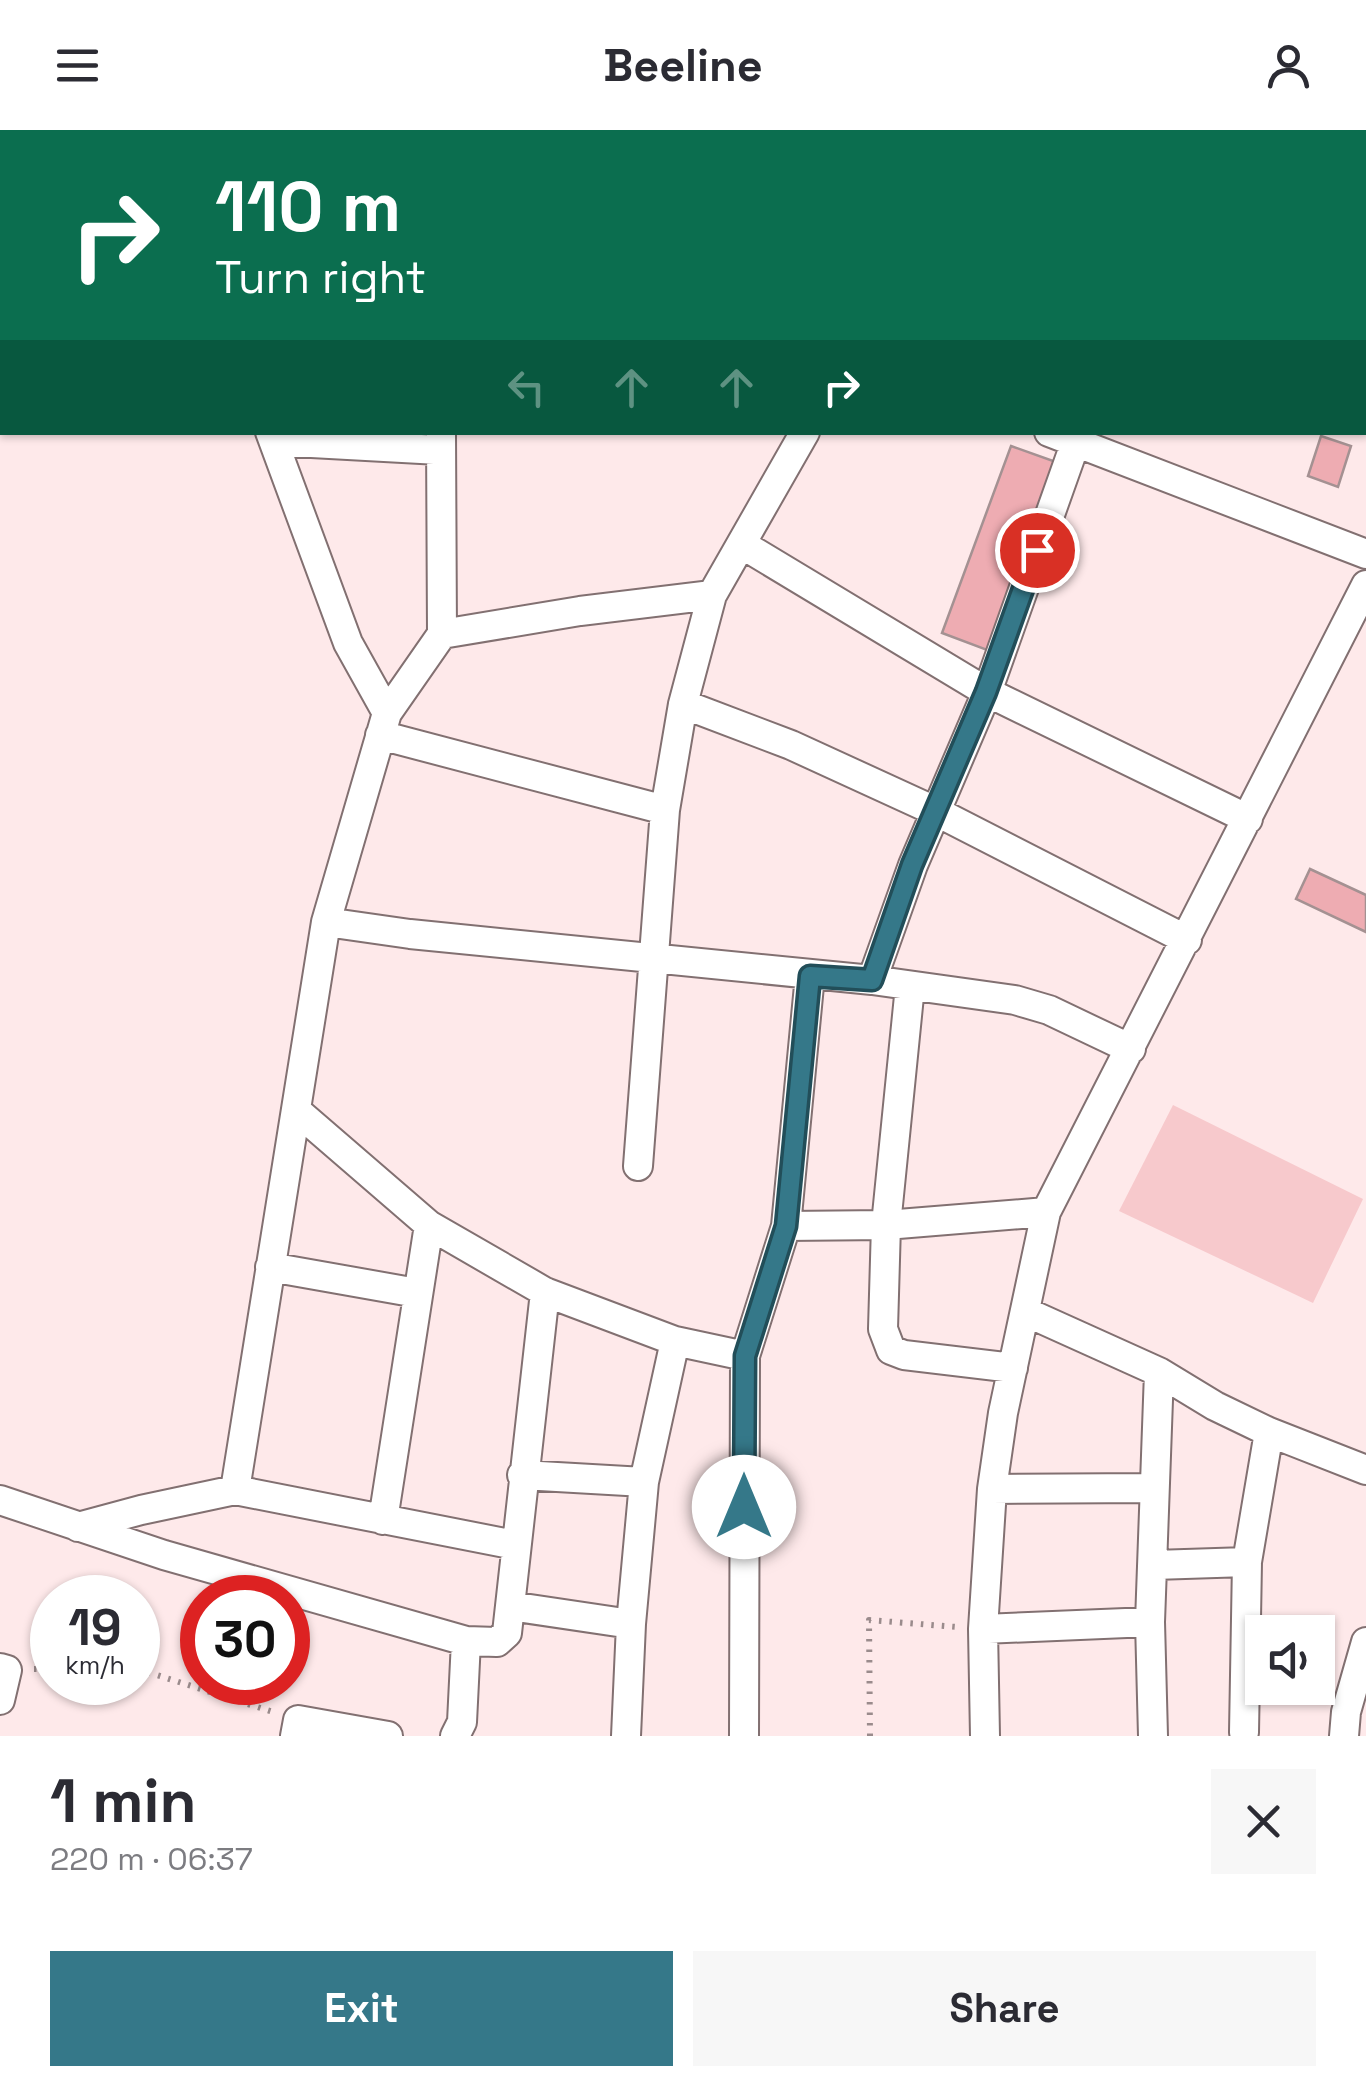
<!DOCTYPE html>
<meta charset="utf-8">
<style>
body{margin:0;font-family:"Space Grotesk",sans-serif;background:#f7f7f7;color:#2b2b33;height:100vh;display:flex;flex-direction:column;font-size:38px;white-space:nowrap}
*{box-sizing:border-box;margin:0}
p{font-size:32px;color:#7c7c81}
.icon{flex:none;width:55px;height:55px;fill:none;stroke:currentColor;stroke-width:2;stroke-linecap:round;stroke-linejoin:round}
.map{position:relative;height:1606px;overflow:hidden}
.drawer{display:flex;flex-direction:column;background:#fff;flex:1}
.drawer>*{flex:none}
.guide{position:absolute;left:0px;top:0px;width:1368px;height:305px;box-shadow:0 2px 8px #0004;background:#0b6e4f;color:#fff;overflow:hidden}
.tools{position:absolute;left:1245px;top:1485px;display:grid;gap:20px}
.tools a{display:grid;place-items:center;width:90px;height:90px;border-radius:0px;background:#fff;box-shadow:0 2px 8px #0004;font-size:50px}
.speed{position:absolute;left:30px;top:1445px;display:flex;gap:20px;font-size:50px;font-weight:700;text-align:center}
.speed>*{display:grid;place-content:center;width:130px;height:130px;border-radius:50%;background:#fff;box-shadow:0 2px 8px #0004;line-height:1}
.speed small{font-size:25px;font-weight:400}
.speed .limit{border:15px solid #d22;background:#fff;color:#111}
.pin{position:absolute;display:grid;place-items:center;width:85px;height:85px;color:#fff;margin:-42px;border:5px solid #fff;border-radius:50%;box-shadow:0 2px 10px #0007}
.me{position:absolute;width:110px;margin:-55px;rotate:0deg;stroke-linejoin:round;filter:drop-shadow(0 0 8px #0008)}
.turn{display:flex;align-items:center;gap:35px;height:210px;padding:0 50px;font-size:45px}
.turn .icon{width:130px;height:130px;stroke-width:2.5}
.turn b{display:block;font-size:70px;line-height:85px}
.lanes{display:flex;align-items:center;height:95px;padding:0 50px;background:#0003;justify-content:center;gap:50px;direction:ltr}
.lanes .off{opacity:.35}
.round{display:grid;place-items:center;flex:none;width:105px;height:105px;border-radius:0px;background:#f7f7f7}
.head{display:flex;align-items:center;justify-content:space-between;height:170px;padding:0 50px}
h1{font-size:60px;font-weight:700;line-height:75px}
.primary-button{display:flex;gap:20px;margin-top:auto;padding:20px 50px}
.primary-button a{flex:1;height:115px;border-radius:0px;background:#357889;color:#fff;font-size:40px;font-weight:700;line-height:115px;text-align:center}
.primary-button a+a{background:#f7f7f7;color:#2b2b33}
header{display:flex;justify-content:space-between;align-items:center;height:130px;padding:0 50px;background:#fff;font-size:45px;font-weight:700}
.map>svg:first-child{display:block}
.green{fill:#f7c9cc}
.building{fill:#eeacb2;stroke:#a49192;stroke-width:2.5}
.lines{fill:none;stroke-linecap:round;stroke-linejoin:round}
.lane-casing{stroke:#827071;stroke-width:19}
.street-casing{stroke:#827071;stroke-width:32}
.path{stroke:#9a8b8c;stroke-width:6;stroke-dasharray:2.5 8;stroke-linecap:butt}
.lane{stroke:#fff;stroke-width:14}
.street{stroke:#fff;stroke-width:28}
.route-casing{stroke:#224e59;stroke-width:25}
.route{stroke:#357889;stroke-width:18}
</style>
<header><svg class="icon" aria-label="menu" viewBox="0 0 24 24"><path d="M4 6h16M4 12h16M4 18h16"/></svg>Beeline<svg class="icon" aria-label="person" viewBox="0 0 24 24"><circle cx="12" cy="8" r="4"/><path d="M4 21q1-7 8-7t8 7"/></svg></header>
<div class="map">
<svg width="1366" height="1606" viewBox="0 0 1366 1606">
<rect width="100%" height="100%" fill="#fee9ea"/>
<path class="green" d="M 1173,975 L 1363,1069 L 1313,1173 L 1119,1081 Z"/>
<path class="building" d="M 1321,306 L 1351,316 L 1338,357 L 1308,346 Z
M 1011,316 L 1056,332 L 987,520 L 942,503 Z
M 1310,739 L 1366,765 L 1366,802 L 1296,769 Z"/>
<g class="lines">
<g class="lane-casing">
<path id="lane" d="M 719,2 L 719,0
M 1365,105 L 1366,106"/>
</g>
<g class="street-casing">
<path id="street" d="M 38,0 L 41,2
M 818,0 L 819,2
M 336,2 L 336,0
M 458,2 L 458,0
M 270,302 L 348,513 L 387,583
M 1049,302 L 1366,424
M 275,311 L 439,320
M 743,415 L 987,562 L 1248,689
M 442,504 L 580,481 L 712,465
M 683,574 L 791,615 L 935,681 L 1187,810
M 380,605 L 665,680
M 326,792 L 410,804 L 872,850 L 1015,870 L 1049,880 L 1131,919
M 872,850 L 913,735 L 987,562 L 1075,314
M 910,856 L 886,1095 L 883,1199 L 891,1220 L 904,1225 L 1013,1238
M 297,981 L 429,1095 L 545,1162 L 675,1211 L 745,1226
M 638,1036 L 665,680 L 683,574 L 712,465 L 805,302
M 786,1096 L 886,1095 L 1046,1082
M 270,1137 L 417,1163
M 1026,1182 L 1159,1242 L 1215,1276 L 1269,1302 L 1366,1340
M 522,1345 L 644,1352
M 992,1359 L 1154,1358
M 235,1360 L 326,792 L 387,583 L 442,504 L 441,302
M 0,1370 L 164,1425 L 466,1511 L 497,1512 L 507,1503 L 545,1162
M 383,1390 L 429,1095
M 78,1397 L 141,1380 L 235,1360 L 515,1415
M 1154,1435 L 1247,1432
M 510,1476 L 631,1494
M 983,1499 L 1150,1492
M 0,1538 L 7,1540 L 0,1570
M 1244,1602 L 1247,1432 L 1269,1302
M 295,1606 L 298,1590 L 388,1606
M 455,1606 L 462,1592 L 466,1511
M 626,1606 L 631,1494 L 644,1352 L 675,1211
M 744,1606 L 745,1226 L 786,1096 L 810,845
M 985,1606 L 983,1499 L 992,1359 L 1003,1283 L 1046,1082 L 1366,455
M 1153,1606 L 1150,1492 L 1159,1242
M 1344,1606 L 1346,1582 L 1366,1512"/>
</g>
<path class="path" d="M 34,1539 L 52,1539
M 138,1539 L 273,1582
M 870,1606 L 869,1490 L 957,1497"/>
<use href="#lane" class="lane"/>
<use href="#street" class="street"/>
</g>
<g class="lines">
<g class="route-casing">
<path id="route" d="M 744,1377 L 745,1226 L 786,1096 L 810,846 L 872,850 L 912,735 L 986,562 L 1037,420"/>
</g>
<use href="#route" class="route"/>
</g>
</svg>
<div class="tools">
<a><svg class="icon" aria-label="sound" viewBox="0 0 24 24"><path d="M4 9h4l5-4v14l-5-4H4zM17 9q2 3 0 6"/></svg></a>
</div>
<div class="speed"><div>19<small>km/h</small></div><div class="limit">30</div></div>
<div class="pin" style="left:1037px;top:420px;background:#d93025"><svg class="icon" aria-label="arrive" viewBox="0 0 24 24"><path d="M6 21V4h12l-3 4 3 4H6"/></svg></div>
<svg class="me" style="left:744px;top:1377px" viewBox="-20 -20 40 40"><circle r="19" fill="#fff"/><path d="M0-13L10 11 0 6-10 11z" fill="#357889"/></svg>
<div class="guide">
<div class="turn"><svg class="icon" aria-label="right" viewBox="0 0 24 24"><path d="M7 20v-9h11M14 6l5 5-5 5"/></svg><div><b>110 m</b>Turn right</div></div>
<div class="lanes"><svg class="icon off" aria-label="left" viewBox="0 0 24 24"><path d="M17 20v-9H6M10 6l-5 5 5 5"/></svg><svg class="icon off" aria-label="ahead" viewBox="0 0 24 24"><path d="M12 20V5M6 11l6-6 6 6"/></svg><svg class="icon off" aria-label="ahead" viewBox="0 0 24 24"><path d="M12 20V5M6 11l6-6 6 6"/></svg><svg class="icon" aria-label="right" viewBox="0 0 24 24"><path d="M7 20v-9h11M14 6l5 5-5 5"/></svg></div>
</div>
</div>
<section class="drawer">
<div class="head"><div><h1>1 min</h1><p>220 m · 06:37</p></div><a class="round"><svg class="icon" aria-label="close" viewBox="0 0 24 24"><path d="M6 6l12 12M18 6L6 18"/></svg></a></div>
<div class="primary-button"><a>Exit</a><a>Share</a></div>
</section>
